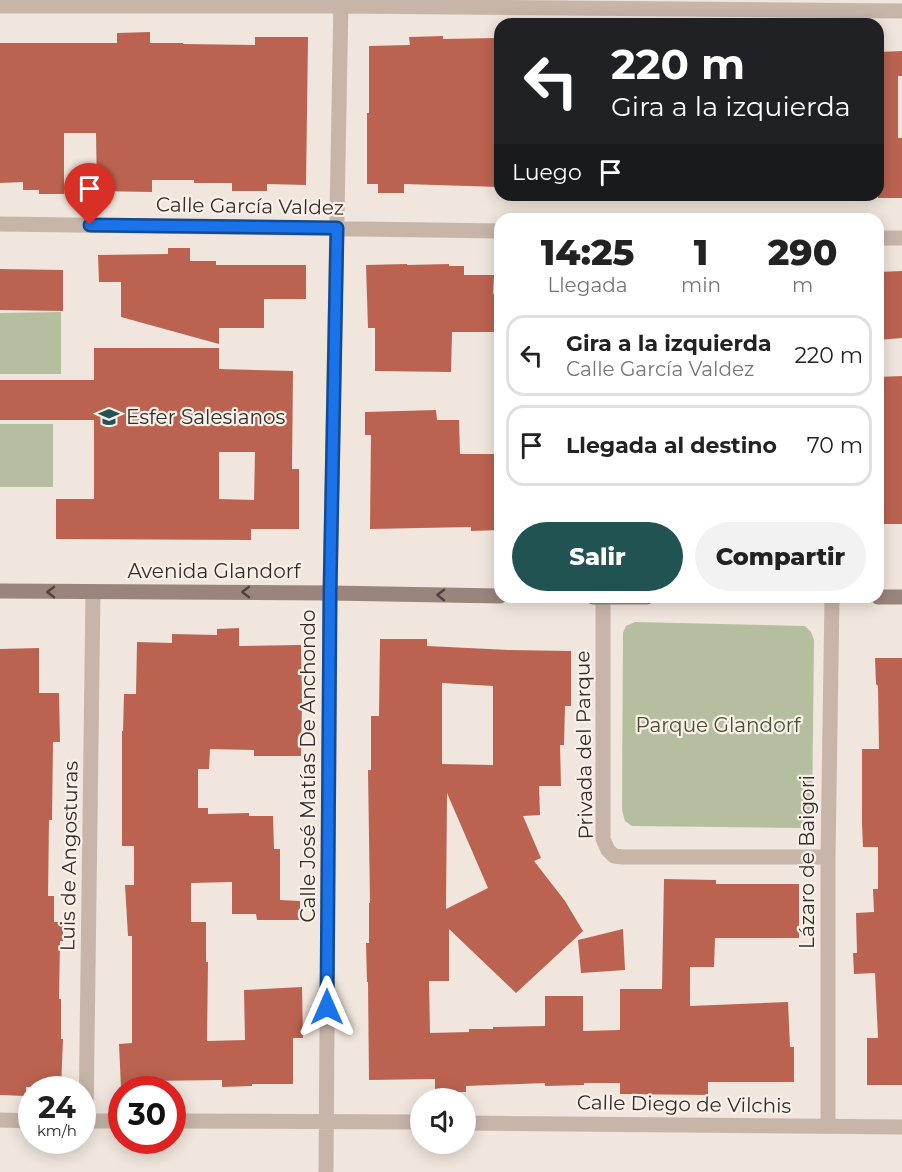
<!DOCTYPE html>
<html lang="es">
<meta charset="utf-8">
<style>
body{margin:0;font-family:Montserrat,sans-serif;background:#f2f2f2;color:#222;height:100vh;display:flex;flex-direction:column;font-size:22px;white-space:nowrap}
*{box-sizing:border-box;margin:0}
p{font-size:20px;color:#767676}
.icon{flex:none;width:33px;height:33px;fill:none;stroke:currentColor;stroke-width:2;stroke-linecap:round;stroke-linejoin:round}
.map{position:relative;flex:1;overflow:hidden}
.panel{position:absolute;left:494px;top:213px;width:390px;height:390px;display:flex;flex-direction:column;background:#fff;border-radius:18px;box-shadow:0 3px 15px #0003}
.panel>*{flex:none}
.hud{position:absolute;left:494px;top:18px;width:390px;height:183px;border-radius:18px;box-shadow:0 3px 15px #0003;background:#202124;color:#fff;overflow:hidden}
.tools{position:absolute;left:410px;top:1088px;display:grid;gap:12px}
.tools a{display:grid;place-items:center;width:66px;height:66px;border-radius:50%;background:#fff;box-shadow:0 3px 15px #0003;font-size:30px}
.speed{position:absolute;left:18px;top:1076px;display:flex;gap:12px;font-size:30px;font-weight:700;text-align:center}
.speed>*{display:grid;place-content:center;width:78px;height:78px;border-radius:50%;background:#fff;box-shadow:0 3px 15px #0003;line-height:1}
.speed small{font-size:15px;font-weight:400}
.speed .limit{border:9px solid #d22;background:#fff;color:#111}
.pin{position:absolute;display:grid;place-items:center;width:51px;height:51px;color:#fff;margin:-62px -26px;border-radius:50% 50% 50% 0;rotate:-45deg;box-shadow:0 0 6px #0007}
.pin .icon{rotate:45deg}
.me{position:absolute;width:66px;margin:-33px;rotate:0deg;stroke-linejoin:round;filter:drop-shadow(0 0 4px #0008)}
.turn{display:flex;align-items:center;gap:21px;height:126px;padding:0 18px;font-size:27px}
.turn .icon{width:78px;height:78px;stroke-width:2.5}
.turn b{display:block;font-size:42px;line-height:51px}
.then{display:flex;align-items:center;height:57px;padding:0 18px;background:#0003;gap:12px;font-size:22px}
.eta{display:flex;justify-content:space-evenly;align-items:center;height:102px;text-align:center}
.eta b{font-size:36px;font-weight:800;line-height:42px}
.button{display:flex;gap:12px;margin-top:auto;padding:12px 18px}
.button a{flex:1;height:69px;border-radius:36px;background:#225353;color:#fff;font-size:24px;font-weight:800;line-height:69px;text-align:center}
.button a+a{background:#f2f2f2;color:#222}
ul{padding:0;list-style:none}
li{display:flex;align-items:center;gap:18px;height:81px;margin:0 12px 9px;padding:0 6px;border:3px solid #e0e0e0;border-radius:18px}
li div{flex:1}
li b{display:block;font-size:22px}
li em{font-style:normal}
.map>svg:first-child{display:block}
.green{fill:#b5be9e}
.building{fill:#bb6350;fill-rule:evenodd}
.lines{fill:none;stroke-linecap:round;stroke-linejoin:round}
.minor{stroke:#c7b5aa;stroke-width:15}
.secondary{stroke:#9a857c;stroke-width:15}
.oneway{stroke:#4e423e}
.route-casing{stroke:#114b97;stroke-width:15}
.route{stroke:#1a73e8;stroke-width:10}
.labels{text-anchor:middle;stroke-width:4.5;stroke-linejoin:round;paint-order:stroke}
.street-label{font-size:20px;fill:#352c29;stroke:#f8f0e9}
.poi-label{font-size:20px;fill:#352c29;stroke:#f8f0e9;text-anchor:start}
.park-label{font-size:20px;fill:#47512f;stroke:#f8f0e9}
</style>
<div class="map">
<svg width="902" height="1172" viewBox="0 0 902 1172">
<rect width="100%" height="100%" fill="#f0e6dd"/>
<path class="green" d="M 61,312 L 61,374 L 0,374 L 0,313 Z
M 0,424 L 53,424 L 53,487 L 0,487 Z
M 635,622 L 805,626 L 811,632 L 814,640 L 812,816 L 809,823 L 801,828 L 632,826 L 625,821 L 622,810 L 623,633 L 626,626 Z"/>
<path class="building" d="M 150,32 L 150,43 L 183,43 L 183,44 L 255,45 L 255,37 L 308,37 L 306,185 L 267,184 L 267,191 L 232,191 L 232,183 L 194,183 L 194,180 L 152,180 L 152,192 L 97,191 L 96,133 L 64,133 L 64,194 L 39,194 L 39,190 L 23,190 L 23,182 L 0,183 L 0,43 L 117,43 L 117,33 Z
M 443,36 L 443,39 L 498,38 L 498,49 L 500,49 L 500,187 L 404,184 L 404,193 L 378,193 L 378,184 L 367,184 L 367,113 L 369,113 L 369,46 L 410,45 L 409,37 Z
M 902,51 L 902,76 L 898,76 L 898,138 L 902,138 L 902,198 L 878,198 L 878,68 L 880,68 L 880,52 Z
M 168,248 L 190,248 L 190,261 L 216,261 L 216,265 L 306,265 L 306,299 L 264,299 L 264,328 L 219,328 L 219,344 L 121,317 L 121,282 L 99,282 L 98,255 L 168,254 Z
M 407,264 L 407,265 L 449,264 L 449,266 L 464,266 L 464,275 L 494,275 L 493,294 L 500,291 L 500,332 L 452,332 L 451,372 L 375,371 L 375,328 L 368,328 L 366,265 Z
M 0,269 L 63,270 L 63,311 L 0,310 Z
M 902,271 L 902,338 L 878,340 L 878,272 Z
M 94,348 L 219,348 L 219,369 L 293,371 L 292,469 L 299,469 L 299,529 L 251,529 L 251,540 L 56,539 L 56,499 L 94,499 L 94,420 L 0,420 L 0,380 L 94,380 ZM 219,452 L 255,452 L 254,500 L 219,499 Z
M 902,376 L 902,524 L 878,524 L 878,377 Z
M 436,410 L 437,420 L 459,420 L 460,454 L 500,454 L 500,530 L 471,531 L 471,527 L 370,529 L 371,435 L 365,435 L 365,412 Z
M 239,628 L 239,646 L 301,645 L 302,701 L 301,756 L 254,756 L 254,750 L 210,749 L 209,769 L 198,769 L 198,808 L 208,808 L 208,814 L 249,813 L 249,816 L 273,816 L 274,849 L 280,849 L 280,900 L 300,901 L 300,920 L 257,920 L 256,914 L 232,914 L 232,882 L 191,883 L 191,922 L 206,922 L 206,962 L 208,962 L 207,1041 L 245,1040 L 244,990 L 302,987 L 303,1038 L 293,1038 L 293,1084 L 252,1084 L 252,1086 L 222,1087 L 222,1080 L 145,1081 L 146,1087 L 121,1088 L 119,1044 L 132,1043 L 132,936 L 128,936 L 125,885 L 134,885 L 134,846 L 122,846 L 122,731 L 123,731 L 124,694 L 136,694 L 137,642 L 172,643 L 172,634 L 217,635 L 217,629 Z
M 380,639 L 427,639 L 427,646 L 509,650 L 571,651 L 571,706 L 565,706 L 564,745 L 560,745 L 561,786 L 539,786 L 540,815 L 523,816 L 541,858 L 534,861 L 565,901 L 583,931 L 516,993 L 449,929 L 449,981 L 429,981 L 430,1033 L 469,1032 L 469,1029 L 493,1029 L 493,1027 L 545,1026 L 545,996 L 583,996 L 583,1031 L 620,1030 L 620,989 L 662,989 L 664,879 L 716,880 L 716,884 L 799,884 L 799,938 L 715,938 L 714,967 L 690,967 L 690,1006 L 788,1002 L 790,1047 L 794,1047 L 794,1082 L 708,1082 L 708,1095 L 620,1094 L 620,1083 L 584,1083 L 584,1085 L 545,1086 L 545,1083 L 466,1086 L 466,1092 L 435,1092 L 435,1079 L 369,1080 L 368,982 L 367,982 L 366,943 L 369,943 L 369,903 L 370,903 L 368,770 L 371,770 L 371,716 L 379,716 ZM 442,683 L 493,686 L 493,765 L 442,764 ZM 447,793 L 488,888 L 446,909 Z
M 39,648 L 39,693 L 59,693 L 60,742 L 53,742 L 52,820 L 49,820 L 48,896 L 54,896 L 54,922 L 63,922 L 63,941 L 60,941 L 59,999 L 61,999 L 61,1039 L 63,1039 L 61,1088 L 26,1087 L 26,1096 L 0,1095 L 0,649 Z
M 875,658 L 902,658 L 902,1085 L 867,1085 L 867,1038 L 878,1038 L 875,973 L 854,974 L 853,953 L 857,953 L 856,913 L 874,912 L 873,889 L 878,889 L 878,847 L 863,847 L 862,824 L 862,749 L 879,749 L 878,686 L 876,684 Z
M 623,929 L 625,970 L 581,973 L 578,940 Z"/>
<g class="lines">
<path class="minor" d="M 0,6 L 341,6 L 902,11
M 0,224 L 500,231
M 878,238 L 902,238
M 603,597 L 603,839 L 608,850 L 614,856 L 623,857 L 828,857
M 0,1120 L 32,1121
M 82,1121 L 122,1121
M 86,1121 L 93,592
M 172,1121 L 420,1122
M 465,1123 L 902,1127
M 828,1126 L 828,857 L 832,597
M 326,1172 L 330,593 L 341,0"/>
<path class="secondary" d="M 0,591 L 330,593 L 500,596
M 593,597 L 647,597
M 878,597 L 902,597"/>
</g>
<defs><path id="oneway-chevron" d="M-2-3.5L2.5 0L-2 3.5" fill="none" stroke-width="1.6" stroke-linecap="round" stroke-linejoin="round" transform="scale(1.5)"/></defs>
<g class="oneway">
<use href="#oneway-chevron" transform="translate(51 592) rotate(-180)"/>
<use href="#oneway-chevron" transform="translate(246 592) rotate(-180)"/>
<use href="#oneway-chevron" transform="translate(441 595) rotate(-179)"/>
</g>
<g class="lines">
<g class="route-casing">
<path id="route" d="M 90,225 L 337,228 L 330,593 L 327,1007"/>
</g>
<use href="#route" class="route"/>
</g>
<defs>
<g id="school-bare" transform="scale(1.62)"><path d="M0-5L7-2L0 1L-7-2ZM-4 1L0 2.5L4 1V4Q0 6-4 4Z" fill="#225353" stroke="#f8f0e9" stroke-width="2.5" paint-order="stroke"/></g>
</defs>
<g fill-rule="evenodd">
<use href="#school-bare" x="109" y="417"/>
</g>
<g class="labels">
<g class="street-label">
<text transform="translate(250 206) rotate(1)" y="7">Calle García Valdez</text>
<text x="214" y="578">Avenida Glandorf</text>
<text transform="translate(584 745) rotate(-91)" y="7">Privada del Parque</text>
<text transform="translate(308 766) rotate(-90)" y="7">Calle José Matías De Anchondo</text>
<text transform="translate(69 856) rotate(-89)" y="7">Luis de Angosturas</text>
<text transform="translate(807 862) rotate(-90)" y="7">Lázaro de Baigori</text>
<text transform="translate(684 1104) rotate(1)" y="7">Calle Diego de Vilchis</text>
</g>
<g class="poi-label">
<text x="126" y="424">Esfer Salesianos</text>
</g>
<g class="park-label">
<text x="718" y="732">Parque Glandorf</text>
</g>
</g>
</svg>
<div class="tools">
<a><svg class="icon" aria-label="sound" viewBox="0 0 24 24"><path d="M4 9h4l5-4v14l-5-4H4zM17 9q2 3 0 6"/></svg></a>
</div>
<div class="speed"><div>24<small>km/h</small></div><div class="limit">30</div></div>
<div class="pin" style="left:90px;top:225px;background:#d93025"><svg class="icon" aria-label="arrive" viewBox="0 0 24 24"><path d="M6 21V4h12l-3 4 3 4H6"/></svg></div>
<svg class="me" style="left:327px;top:1007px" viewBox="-20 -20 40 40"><path d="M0-17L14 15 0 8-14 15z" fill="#1a73e8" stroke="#fff" stroke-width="4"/></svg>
<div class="hud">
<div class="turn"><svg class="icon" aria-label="left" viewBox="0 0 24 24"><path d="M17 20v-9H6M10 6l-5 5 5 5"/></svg><div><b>220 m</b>Gira a la izquierda</div></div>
<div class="then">Luego<svg class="icon" aria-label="arrive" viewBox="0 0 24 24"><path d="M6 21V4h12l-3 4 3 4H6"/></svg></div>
</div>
<section class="panel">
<div class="eta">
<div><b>14:25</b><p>Llegada</p></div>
<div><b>1</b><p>min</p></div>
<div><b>290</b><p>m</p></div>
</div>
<ul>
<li><svg class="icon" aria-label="left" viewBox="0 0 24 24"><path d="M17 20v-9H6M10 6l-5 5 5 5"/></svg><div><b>Gira a la izquierda</b><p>Calle García Valdez</p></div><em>220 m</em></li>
<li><svg class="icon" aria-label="arrive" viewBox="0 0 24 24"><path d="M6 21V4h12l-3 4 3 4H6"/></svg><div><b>Llegada al destino</b></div><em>70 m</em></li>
</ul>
<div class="button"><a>Salir</a><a>Compartir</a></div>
</section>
</div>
